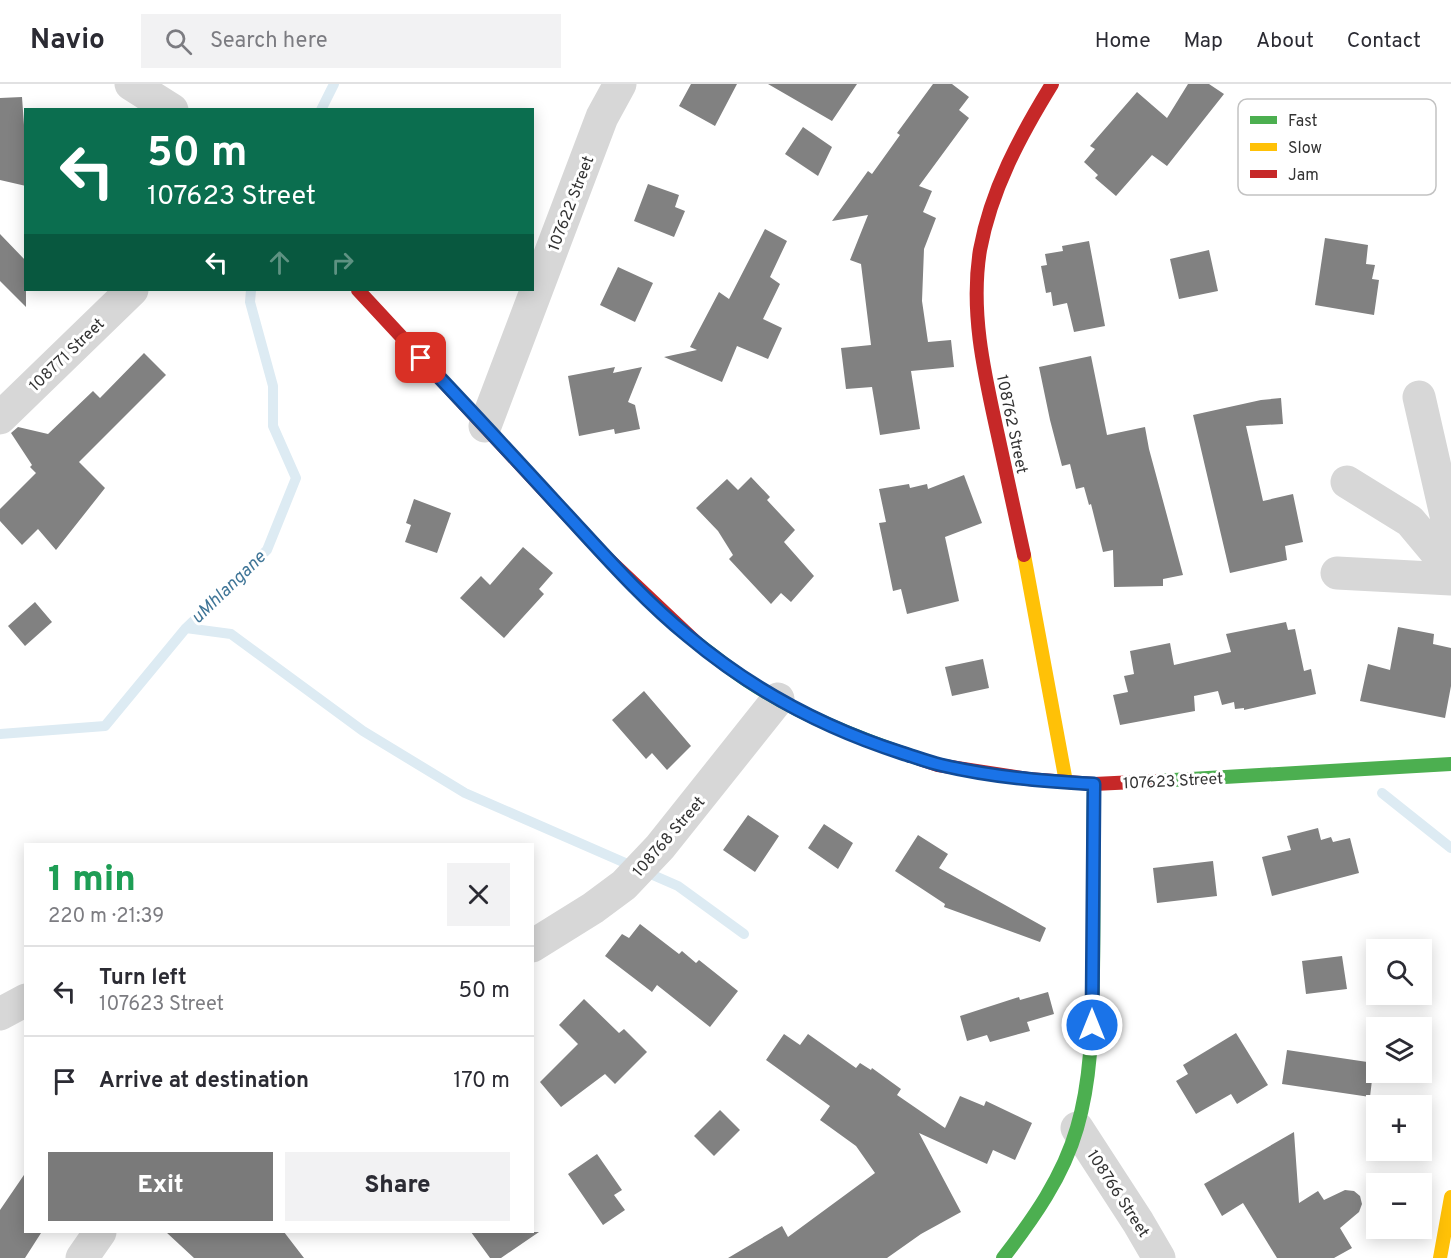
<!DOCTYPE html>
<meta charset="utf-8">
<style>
body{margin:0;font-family:Overpass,sans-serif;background:#f2f2f3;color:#2b2b33;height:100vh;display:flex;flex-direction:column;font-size:22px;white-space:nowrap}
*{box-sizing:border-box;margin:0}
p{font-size:20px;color:#7c7c81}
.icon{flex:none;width:33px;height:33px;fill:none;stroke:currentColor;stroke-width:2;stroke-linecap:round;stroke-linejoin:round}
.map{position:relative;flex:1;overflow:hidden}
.panel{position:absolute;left:24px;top:759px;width:510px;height:390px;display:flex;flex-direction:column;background:#fff;border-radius:0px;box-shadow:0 3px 15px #0003}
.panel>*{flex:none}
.hud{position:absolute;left:24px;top:24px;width:510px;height:183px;border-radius:0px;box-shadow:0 3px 15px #0003;background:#0b6e4f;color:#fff;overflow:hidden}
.fabs{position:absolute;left:1366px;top:855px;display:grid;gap:12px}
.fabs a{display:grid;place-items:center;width:66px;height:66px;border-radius:0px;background:#fff;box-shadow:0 3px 15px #0003;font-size:30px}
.pin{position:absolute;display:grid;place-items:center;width:51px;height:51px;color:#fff;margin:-26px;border-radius:12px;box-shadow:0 3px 9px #0006}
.me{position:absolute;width:66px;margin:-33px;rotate:0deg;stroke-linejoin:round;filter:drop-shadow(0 0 4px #0008)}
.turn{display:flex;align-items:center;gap:21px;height:126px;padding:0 24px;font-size:27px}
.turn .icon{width:78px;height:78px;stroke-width:2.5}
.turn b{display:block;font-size:42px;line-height:51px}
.lanes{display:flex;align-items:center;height:57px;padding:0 24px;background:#0003;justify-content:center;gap:30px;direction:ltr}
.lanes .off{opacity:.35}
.round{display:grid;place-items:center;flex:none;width:63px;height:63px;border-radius:0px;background:#f2f2f3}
.headline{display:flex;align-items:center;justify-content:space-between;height:102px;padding:0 24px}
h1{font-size:36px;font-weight:800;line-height:45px;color:#1e9e55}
.cta{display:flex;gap:12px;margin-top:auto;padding:12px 24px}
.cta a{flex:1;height:69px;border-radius:0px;background:#7a7a7a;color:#fff;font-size:24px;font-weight:800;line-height:69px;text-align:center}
.cta a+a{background:#f2f2f3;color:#2b2b33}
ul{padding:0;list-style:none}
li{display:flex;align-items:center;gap:18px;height:90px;padding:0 24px;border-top:2px solid #e1e1e2}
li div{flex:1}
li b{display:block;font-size:22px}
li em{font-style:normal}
header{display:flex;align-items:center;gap:36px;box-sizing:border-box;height:84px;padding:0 30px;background:#fff;border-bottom:2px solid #e1e1e2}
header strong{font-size:28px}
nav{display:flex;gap:33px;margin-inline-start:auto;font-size:21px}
.search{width:420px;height:54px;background:#f2f2f3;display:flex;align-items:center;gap:15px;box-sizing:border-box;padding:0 21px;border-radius:0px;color:#7c7c81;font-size:22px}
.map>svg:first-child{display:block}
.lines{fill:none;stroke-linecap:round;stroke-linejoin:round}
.stream{stroke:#ddebf3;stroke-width:10}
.building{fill:#818181}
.street{stroke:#d7d7d7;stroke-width:33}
.fast{stroke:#4caf50;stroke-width:14}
.slow{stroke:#ffc107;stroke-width:14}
.jam{stroke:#c62828;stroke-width:14}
.route-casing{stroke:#114b97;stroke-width:15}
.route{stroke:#1a73e8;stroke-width:10}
.labels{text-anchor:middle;stroke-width:6;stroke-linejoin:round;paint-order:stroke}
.street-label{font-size:16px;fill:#333;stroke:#fff}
.water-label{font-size:18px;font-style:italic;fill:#3f7597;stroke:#fff}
.key{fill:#fff;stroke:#c2c2c2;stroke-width:1.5}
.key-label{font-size:16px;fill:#333}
</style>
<header>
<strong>Navio</strong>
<div class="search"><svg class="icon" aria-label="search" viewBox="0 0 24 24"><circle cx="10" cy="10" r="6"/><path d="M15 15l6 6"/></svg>Search here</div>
<nav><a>Home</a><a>Map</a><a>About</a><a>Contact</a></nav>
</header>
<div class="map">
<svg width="1451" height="1174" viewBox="0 0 1451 1174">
<rect width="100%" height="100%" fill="#fff"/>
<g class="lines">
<path class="stream" d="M 321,26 L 334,0
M 186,544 L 231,550 L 363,647 L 465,709 L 678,802 L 744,850
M 0,650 L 105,642 L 186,544 L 267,466 L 296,394 L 273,342 L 273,302 L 250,218 L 251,206
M 1382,709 L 1451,764"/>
</g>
<path class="building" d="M 691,0 L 737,0 L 715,42 L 679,22 Z
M 768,0 L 857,0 L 832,37 Z
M 933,0 L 952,0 L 969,13 L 959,26 L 969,34 L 919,102 L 932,107 L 923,128 L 936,134 L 924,165 L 922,217 L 928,258 L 951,256 L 954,283 L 911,287 L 920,345 L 880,351 L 872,303 L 846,305 L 841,264 L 871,261 L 861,180 L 850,176 L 868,131 L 832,137 L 868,87 L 872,90 L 900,51 L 897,49 Z
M 1188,0 L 1209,0 L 1224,10 L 1167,82 L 1152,71 L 1116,112 L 1095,94 L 1098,91 L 1084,78 L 1095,65 L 1090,62 L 1137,8 L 1167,34 Z
M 22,13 L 26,69 L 26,102 L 0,96 L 0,14 Z
M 803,43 L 832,63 L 818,92 L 785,70 Z
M 648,100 L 679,111 L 675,123 L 685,127 L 674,153 L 634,137 Z
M 765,145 L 787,157 L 770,193 L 780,200 L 763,235 L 782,244 L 768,275 L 737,262 L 722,298 L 664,273 L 697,266 L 690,263 L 719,208 L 729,215 Z
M 0,150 L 26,177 L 26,223 L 0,197 Z
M 1325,154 L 1368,161 L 1366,180 L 1375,181 L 1372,195 L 1379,196 L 1374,231 L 1315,221 Z
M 1089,157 L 1105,242 L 1074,248 L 1067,219 L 1053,222 L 1051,208 L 1046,209 L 1041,182 L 1047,181 L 1045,170 L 1063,167 L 1062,162 Z
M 1209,166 L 1218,207 L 1179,215 L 1170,175 Z
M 618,183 L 653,199 L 635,238 L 600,221 Z
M 144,269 L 166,291 L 79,378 L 105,404 L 56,466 L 38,445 L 22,461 L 0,437 L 0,425 L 36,389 L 30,383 L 32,381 L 11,349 L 18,343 L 48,350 L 93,307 L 100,314 Z
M 1091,272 L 1107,351 L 1145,343 L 1149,365 L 1183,491 L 1163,495 L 1163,502 L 1114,503 L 1113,466 L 1103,468 L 1091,420 L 1089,421 L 1084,403 L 1076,405 L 1070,380 L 1062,382 L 1050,336 L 1039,283 Z
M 615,283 L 613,289 L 642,283 L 628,318 L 635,321 L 640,345 L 615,350 L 614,345 L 579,352 L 568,292 Z
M 1281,314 L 1283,340 L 1246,342 L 1263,417 L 1293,410 L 1303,458 L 1285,462 L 1287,476 L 1230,489 L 1193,331 L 1261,316 Z
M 964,391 L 982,439 L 945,453 L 959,517 L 907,530 L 901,505 L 893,507 L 879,439 L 886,438 L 879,405 L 909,400 L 910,404 L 927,400 L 928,405 Z
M 751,393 L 770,413 L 767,416 L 795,446 L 784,458 L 814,492 L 791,518 L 781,509 L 771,520 L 729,475 L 733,471 L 718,447 L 696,424 L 727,395 L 738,406 Z
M 414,415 L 451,429 L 437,469 L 405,458 L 411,441 L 406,439 Z
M 523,463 L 553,489 L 539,505 L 544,510 L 504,554 L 460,514 L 481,492 L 490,501 Z
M 35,518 L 52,538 L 25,562 L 8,542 Z
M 1286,538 L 1288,546 L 1295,545 L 1304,587 L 1311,585 L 1316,610 L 1244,626 L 1244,624 L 1235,625 L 1234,618 L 1222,621 L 1218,607 L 1194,612 L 1195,627 L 1120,641 L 1113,611 L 1128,608 L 1124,592 L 1134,590 L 1130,567 L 1170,559 L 1174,581 L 1231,568 L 1226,550 Z
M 1398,543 L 1434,550 L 1433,560 L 1451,564 L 1451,602 L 1445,634 L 1360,617 L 1368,580 L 1390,586 Z
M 983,575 L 989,604 L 952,612 L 945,583 Z
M 644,607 L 691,662 L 667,686 L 652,669 L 646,675 L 612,636 Z
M 748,731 L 779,752 L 755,788 L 723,766 Z
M 824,740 L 853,759 L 838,785 L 808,764 Z
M 1318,744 L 1321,756 L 1331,753 L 1333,758 L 1350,754 L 1359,789 L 1272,812 L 1262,773 L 1291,766 L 1287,752 Z
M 918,751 L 948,770 L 939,784 L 1046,844 L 1040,858 L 944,823 L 945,820 L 895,787 Z
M 1213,777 L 1217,812 L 1157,819 L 1153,784 Z
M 640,840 L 679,870 L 682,867 L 696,879 L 699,876 L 738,907 L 710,943 L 657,901 L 652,908 L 605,872 L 622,850 L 629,854 Z
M 1342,872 L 1347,905 L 1306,910 L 1302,877 Z
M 1048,908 L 1054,930 L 1027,938 L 1030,947 L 990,958 L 987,951 L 967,957 L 960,932 L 1019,913 L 1020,916 Z
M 584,915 L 619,949 L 624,945 L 647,968 L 615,1000 L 605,990 L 561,1023 L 540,998 L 578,960 L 559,941 Z
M 1236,949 L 1268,1001 L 1237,1020 L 1231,1010 L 1196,1030 L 1176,997 L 1188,990 L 1183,981 Z
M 784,950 L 800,961 L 808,950 L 856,984 L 860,979 L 871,986 L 872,984 L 901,1005 L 897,1011 L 945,1044 L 960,1012 L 984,1022 L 986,1017 L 1032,1039 L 1015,1076 L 993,1066 L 987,1080 L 919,1049 L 961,1128 L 921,1150 L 887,1174 L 728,1174 L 782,1142 L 788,1153 L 875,1089 L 856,1062 L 820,1036 L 830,1022 L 766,976 Z
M 1287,966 L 1374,979 L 1370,1013 L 1282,1000 Z
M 720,1026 L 740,1046 L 714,1072 L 694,1052 Z
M 1294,1048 L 1299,1119 L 1318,1107 L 1324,1116 L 1345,1106 L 1354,1107 L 1360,1112 L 1362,1120 L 1359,1128 L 1340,1144 L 1352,1164 L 1334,1174 L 1277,1174 L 1243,1119 L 1222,1132 L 1204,1100 Z
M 597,1070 L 622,1106 L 614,1111 L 625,1126 L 603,1141 L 568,1090 Z
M 26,1088 L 26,1148 L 41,1149 L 25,1174 L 0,1174 L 0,1126 Z
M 166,1148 L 284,1148 L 304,1174 L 194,1174 Z
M 471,1148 L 539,1148 L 501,1174 L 490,1174 Z"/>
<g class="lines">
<path class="street" d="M 131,0 L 172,26
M 1419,313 L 1451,453
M 0,334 L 132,206
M 485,342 L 602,33 L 620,0
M 1347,398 L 1410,437 L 1451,486
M 1337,489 L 1451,495
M 532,862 L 593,824 L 624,801 L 660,763 L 778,615
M 0,930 L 26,916
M 1077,1044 L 1138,1138 L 1159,1174
M 82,1174 L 100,1148"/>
<path class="fast" d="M 697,559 C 714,572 731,586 748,597 C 801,632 860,655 920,675
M 1156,697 L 1451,680
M 1003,1174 C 1033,1135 1063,1093 1077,1044 C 1092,993 1092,939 1093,887 C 1094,824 1093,762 1094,700"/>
<path class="slow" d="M 1024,471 L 1066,698
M 1440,1174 L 1451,1113"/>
<path class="jam" d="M 358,206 L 605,472 L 697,559
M 1024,471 C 1015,430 1006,388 997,347 C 984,288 970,227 980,166 C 991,106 1020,52 1052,0
M 920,675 L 938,681 L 1028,695 L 1094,700 L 1156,697"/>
</g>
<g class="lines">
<g class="route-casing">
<path id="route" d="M 421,274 C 467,322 512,371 557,420 C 599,465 640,513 688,552 C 751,605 824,644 902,669 C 915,673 928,678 941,681 C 991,693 1042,697 1094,700 L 1092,941"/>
</g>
<use href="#route" class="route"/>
</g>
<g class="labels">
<g class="street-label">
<text transform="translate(570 119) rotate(-69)" y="6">107622 Street</text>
<text transform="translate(66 270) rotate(-44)" y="6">108771 Street</text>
<text transform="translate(1013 340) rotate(78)" y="6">108762 Street</text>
<text transform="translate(1173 696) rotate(-3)" y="6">107623 Street</text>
<text transform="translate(668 752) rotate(-49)" y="6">108768 Street</text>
<text transform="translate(1119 1109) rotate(57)" y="6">108766 Street</text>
</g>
<g class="water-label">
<text transform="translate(228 503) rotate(-44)" y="6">uMhlangane</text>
</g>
</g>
<rect x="1238" y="15" width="198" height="96" rx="9" class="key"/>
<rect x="1250" y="32" width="27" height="8" fill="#4caf50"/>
<rect x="1250" y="59" width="27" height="8" fill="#ffc107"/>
<rect x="1250" y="86" width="27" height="8" fill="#c62828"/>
<g class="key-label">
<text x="1288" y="42">Fast</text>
<text x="1288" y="69">Slow</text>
<text x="1288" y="96">Jam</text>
</g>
</svg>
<div class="fabs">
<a><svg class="icon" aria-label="search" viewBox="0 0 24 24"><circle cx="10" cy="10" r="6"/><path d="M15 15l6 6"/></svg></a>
<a><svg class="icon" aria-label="layers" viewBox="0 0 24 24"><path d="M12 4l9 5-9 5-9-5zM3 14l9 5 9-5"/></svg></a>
<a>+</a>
<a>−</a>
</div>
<div class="pin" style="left:421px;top:274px;background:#d93025"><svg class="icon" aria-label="arrive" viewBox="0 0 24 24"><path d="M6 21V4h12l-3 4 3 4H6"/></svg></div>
<svg class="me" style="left:1092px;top:941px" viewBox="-20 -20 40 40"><circle r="17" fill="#1a73e8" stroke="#fff" stroke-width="3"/><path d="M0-11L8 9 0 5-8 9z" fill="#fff"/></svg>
<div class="hud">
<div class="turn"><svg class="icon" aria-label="left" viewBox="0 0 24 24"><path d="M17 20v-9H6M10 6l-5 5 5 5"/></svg><div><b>50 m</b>107623 Street</div></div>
<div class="lanes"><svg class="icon" aria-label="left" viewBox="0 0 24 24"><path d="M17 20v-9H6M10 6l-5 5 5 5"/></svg><svg class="icon off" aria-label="ahead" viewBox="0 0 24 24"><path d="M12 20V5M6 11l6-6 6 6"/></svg><svg class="icon off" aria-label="right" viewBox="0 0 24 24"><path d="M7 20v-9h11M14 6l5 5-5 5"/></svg></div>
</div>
<section class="panel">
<div class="headline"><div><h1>1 min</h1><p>220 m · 21:39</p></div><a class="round"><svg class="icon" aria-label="close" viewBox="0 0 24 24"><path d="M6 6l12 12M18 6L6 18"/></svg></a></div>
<ul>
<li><svg class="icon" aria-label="left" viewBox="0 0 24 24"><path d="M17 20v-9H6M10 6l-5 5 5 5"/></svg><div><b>Turn left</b><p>107623 Street</p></div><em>50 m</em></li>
<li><svg class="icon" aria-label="arrive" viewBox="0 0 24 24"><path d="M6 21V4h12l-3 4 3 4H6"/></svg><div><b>Arrive at destination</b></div><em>170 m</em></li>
</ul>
<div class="cta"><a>Exit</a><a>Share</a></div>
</section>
</div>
